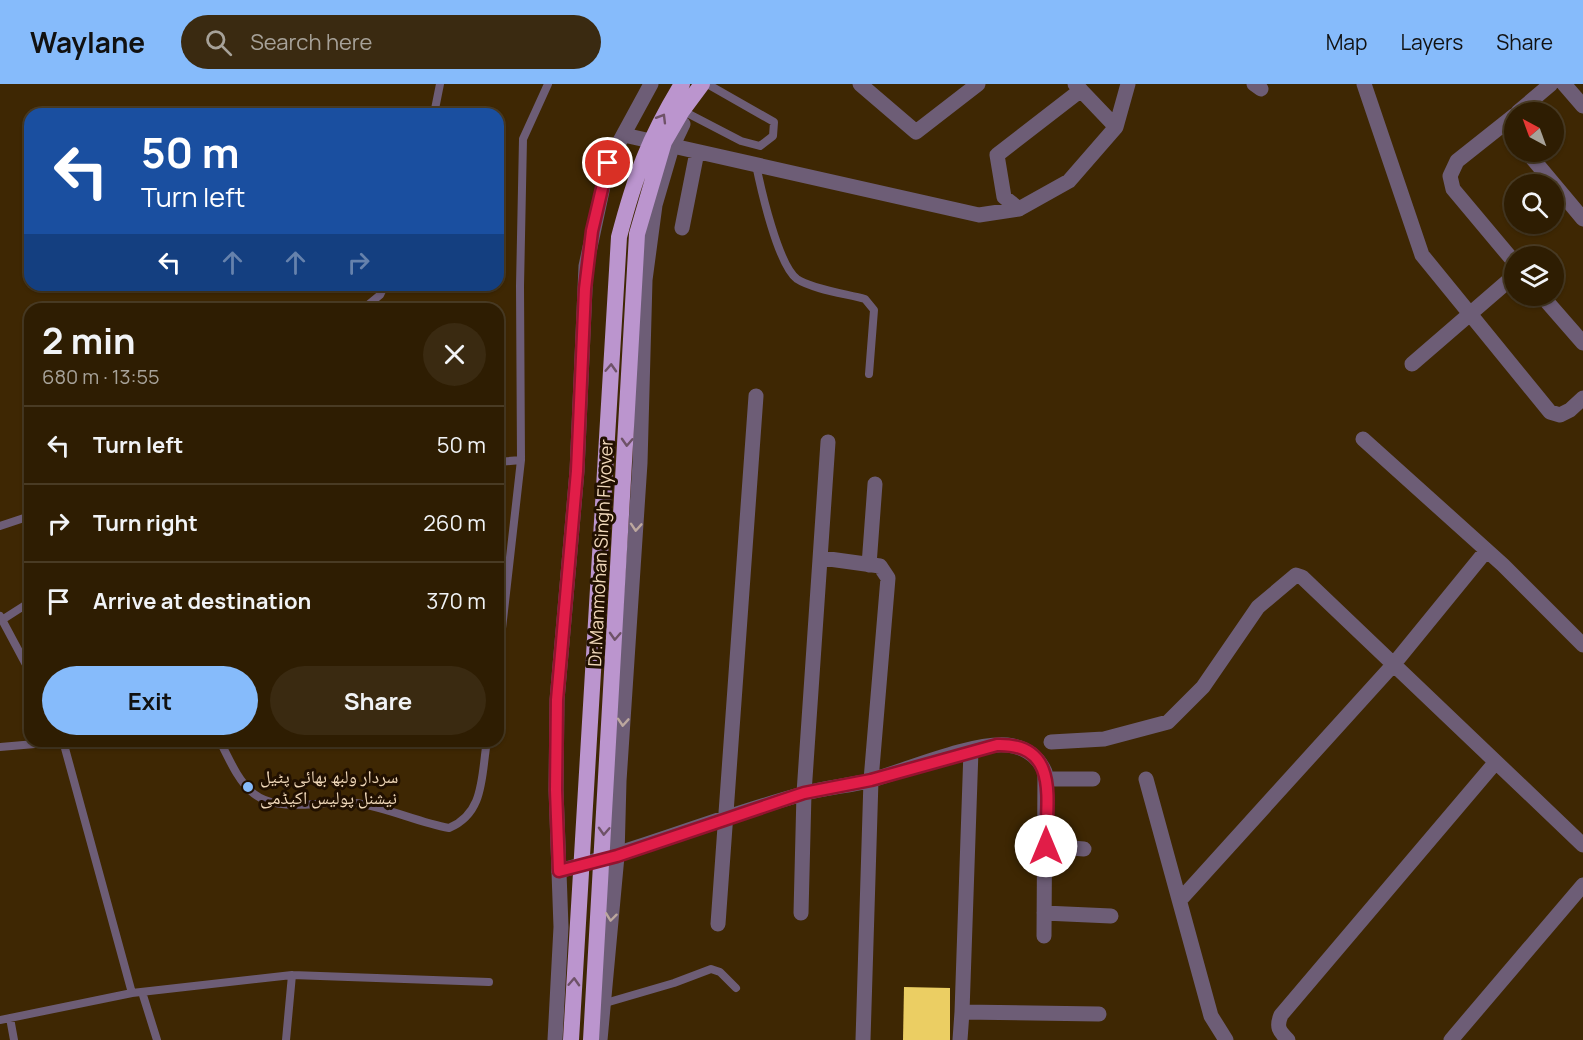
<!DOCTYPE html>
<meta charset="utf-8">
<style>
body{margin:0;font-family:Manrope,"Noto Naskh Arabic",sans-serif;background:#3a2a11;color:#f1f3f6;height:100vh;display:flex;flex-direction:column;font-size:22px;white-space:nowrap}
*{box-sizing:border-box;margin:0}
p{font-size:20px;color:#a7a299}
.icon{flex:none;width:33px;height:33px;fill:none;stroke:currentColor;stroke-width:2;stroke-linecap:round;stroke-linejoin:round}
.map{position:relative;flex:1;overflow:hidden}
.details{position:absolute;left:24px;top:219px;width:480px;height:444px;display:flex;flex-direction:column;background:#2e1d02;border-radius:18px;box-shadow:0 2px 4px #0004,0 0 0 2px #493b24}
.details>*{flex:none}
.top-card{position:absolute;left:24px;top:24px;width:480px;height:183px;border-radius:18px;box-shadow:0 2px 4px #0004,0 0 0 2px #493b24;background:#1a4fa0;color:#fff;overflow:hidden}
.needle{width:39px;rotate:319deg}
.fabs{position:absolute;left:1504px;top:18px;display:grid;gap:12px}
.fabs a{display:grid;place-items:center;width:60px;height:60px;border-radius:50%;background:#2e1d02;box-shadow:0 2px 4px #0004,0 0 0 2px #493b24;font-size:30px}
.pin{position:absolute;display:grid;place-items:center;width:51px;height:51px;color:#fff;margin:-26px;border:3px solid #fff;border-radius:50%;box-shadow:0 2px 6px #0007}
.me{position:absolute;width:66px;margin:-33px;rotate:0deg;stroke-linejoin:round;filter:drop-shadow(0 0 4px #0008)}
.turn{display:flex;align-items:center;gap:21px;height:126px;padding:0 18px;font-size:27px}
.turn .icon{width:78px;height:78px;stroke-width:2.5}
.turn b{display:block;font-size:42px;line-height:51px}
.lanes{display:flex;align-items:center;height:57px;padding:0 18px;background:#0003;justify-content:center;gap:30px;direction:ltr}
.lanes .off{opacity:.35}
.round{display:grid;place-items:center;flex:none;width:63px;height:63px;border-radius:32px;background:#3a2a11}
.head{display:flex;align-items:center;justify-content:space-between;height:102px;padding:0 18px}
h1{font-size:36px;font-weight:700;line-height:45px}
.action{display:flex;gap:12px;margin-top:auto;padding:12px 18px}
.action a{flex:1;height:69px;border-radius:36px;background:#86bbfb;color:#111;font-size:24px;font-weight:700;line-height:69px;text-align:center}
.action a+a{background:#3a2a11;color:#f1f3f6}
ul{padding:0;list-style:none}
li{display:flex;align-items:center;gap:18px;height:78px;padding:0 18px;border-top:2px solid #493b24}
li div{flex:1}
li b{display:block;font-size:22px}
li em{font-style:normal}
header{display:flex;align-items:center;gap:36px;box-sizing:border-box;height:84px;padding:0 30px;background:#86bbfb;color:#111}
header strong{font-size:28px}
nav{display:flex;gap:33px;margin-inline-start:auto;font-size:21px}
.search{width:420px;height:54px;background:#3a2a11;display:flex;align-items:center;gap:15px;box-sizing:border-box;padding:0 21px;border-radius:33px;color:#a7a299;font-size:22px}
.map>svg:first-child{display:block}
.building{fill:#ebce63}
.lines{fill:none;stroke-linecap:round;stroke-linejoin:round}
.service{stroke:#6d5d76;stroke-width:8}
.minor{stroke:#6d5d76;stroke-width:15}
.tertiary{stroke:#6d5d76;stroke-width:15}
.trunk-bridge{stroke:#bb95ce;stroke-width:16}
.oneway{stroke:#6e5267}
.oneway2{stroke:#bca79e}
.route-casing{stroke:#92132f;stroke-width:15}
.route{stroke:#e11d48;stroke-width:10}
.poi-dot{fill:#86bbfb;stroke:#211000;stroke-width:2}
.labels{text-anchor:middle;stroke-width:6;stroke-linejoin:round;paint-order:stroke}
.street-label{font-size:18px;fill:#f0d8b9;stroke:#211000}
.poi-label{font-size:18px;fill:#f0d8b9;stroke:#211000;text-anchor:start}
</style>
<header>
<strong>Waylane</strong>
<div class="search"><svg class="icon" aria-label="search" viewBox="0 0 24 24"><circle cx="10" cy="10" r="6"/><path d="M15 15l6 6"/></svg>Search here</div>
<nav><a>Map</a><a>Layers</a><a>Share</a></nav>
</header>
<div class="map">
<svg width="1583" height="956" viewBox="0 0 1583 956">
<rect width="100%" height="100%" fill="#3e2703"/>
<path class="building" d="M 904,903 L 950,904 L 950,956 L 903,956 Z"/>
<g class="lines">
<path class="service" d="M 434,30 L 440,0
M 689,30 L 741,57 L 760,62 L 773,52 L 774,38 L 709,1
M 756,81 C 761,105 778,181 797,195 C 812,205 847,210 865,215 L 874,226 L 869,290
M 363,225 L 380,211 L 385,201
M 498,378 L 521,376
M 0,442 L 30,432
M 0,532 L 30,588
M 2,536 L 30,518
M 498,580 L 521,376 L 520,202 L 523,55 L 548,0
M 220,657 C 245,709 254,725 315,720 C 329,719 343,717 356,719 C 389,724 417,738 449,744 C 485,729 481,692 487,657
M 0,663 L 35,660 L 40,657
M 142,908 L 157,956
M 132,909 L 292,891
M 602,920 L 674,899 L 711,885 L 720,888 L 736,904
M 10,934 L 14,956
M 0,936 L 132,909 L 63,657
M 286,956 L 292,891 L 489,898"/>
<path class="minor" d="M 860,0 L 916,48 L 978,0
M 1075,0 L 1116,43
M 1254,0 L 1261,5
M 1364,0 L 1422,171 L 1550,328 L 1560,331 L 1570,326 L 1583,314
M 1564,0 L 1583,22
M 1518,28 L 1551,0
M 1515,31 L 1457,77 L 1450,92 L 1453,105 L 1515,179
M 1504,40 L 1515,53
M 624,51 L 979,131 L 1019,125 L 1069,97 L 1116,43 L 1128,0
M 1527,68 L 1583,135
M 1019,125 L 1004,113 L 997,71 L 1081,6
M 682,144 L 697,68
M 1542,212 L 1583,259
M 1412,280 L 1515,191
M 1363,355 L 1503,481 L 1583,561
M 822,474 L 880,482 L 888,494 L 871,696 L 863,956
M 869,481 L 875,400
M 1051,658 L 1104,655 L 1168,638 L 1203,603 L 1258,523 L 1296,491 L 1302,493 L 1583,761
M 1045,695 L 1093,695
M 1146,695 L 1211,932 L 1226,956
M 1046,762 L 1084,765
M 559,787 C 642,765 721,732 803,710 C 826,703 851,702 875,695 C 909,685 973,658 1007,661 C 1025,663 1038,672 1045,688 L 1044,852
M 1180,816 L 1393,581 L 1486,467
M 801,829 L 804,709 L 828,358
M 1044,829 L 1111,832
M 718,840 L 756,312
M 962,928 L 971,666
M 960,956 L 962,928 L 1099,930
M 1288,956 C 1279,947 1276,943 1281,931 L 1495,679
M 1451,956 L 1583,801"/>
<path class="tertiary" d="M 555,956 L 561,843 L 556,706 L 557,616 L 577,387 L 586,182 L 608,79 L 651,0
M 600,956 L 617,772 L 619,697 L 640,379 L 645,196 L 655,121 L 672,63 L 683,40"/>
<path class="trunk-bridge" d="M 571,956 L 619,153 C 635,92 649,54 682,0
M 591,956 L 637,150 L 664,58 L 682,27 L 702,0"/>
</g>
<defs><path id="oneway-chevron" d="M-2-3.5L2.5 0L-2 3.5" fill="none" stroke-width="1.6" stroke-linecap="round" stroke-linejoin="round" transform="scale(1.5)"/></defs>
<g class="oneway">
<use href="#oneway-chevron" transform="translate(662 34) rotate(-59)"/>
<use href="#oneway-chevron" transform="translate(611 284) rotate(-87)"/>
<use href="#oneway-chevron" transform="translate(627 358) rotate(93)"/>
<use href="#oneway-chevron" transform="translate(615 552) rotate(93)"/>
<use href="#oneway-chevron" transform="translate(604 747) rotate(93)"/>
<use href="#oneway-chevron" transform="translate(574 898) rotate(-87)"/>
</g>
<g class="oneway2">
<use href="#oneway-chevron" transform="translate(636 443) rotate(94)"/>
<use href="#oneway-chevron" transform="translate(623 638) rotate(94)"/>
<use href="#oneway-chevron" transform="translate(611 833) rotate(97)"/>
</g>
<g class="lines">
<g class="route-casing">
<path id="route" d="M 608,79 L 592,147 L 585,205 L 577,387 L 557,616 L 556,706 L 559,787 L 617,772 L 804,709 L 871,696 L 997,661 C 1061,659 1046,718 1046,762"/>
</g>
<use href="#route" class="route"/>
</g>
<circle class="poi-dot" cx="248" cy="703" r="6"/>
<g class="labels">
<g class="street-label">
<text transform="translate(601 469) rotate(-87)" y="6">Dr.Manmohan Singh Flyover</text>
</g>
<g class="poi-label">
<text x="260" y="699">سردار ولبھ بھائی پٹیل<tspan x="260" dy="21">نیشنل پولیس اکیڈمی</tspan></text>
</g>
</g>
</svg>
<div class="fabs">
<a><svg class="needle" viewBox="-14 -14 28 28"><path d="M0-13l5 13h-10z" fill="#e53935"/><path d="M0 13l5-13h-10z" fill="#a7a299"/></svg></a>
<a><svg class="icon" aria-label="search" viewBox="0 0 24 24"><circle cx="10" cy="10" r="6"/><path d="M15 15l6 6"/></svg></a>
<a><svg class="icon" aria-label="layers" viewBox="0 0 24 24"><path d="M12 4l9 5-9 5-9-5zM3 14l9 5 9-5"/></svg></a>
</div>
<div class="pin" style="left:608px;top:79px;background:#d93025"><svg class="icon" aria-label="arrive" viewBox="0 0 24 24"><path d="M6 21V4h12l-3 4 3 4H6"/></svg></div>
<svg class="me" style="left:1046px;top:762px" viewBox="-20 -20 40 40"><circle r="19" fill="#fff"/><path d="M0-13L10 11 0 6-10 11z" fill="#e11d48"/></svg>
<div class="top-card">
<div class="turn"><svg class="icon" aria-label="left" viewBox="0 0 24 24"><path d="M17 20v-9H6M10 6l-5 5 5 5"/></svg><div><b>50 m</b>Turn left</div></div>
<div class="lanes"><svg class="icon" aria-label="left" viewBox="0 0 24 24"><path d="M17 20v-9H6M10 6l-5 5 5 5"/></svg><svg class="icon off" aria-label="ahead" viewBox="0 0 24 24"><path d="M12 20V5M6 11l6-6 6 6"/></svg><svg class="icon off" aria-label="ahead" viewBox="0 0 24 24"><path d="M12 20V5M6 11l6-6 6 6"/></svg><svg class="icon off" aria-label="right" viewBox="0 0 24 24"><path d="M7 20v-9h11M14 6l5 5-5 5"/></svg></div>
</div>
<section class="details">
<div class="head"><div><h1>2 min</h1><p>680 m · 13:55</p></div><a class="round"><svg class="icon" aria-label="close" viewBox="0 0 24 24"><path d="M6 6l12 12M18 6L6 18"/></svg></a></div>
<ul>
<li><svg class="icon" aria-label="left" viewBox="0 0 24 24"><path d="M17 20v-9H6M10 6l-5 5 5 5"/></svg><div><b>Turn left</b></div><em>50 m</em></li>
<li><svg class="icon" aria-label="right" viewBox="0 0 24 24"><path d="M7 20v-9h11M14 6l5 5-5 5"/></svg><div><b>Turn right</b></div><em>260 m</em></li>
<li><svg class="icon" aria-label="arrive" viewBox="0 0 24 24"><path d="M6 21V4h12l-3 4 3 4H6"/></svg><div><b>Arrive at destination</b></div><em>370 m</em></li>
</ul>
<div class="action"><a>Exit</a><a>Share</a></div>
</section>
</div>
